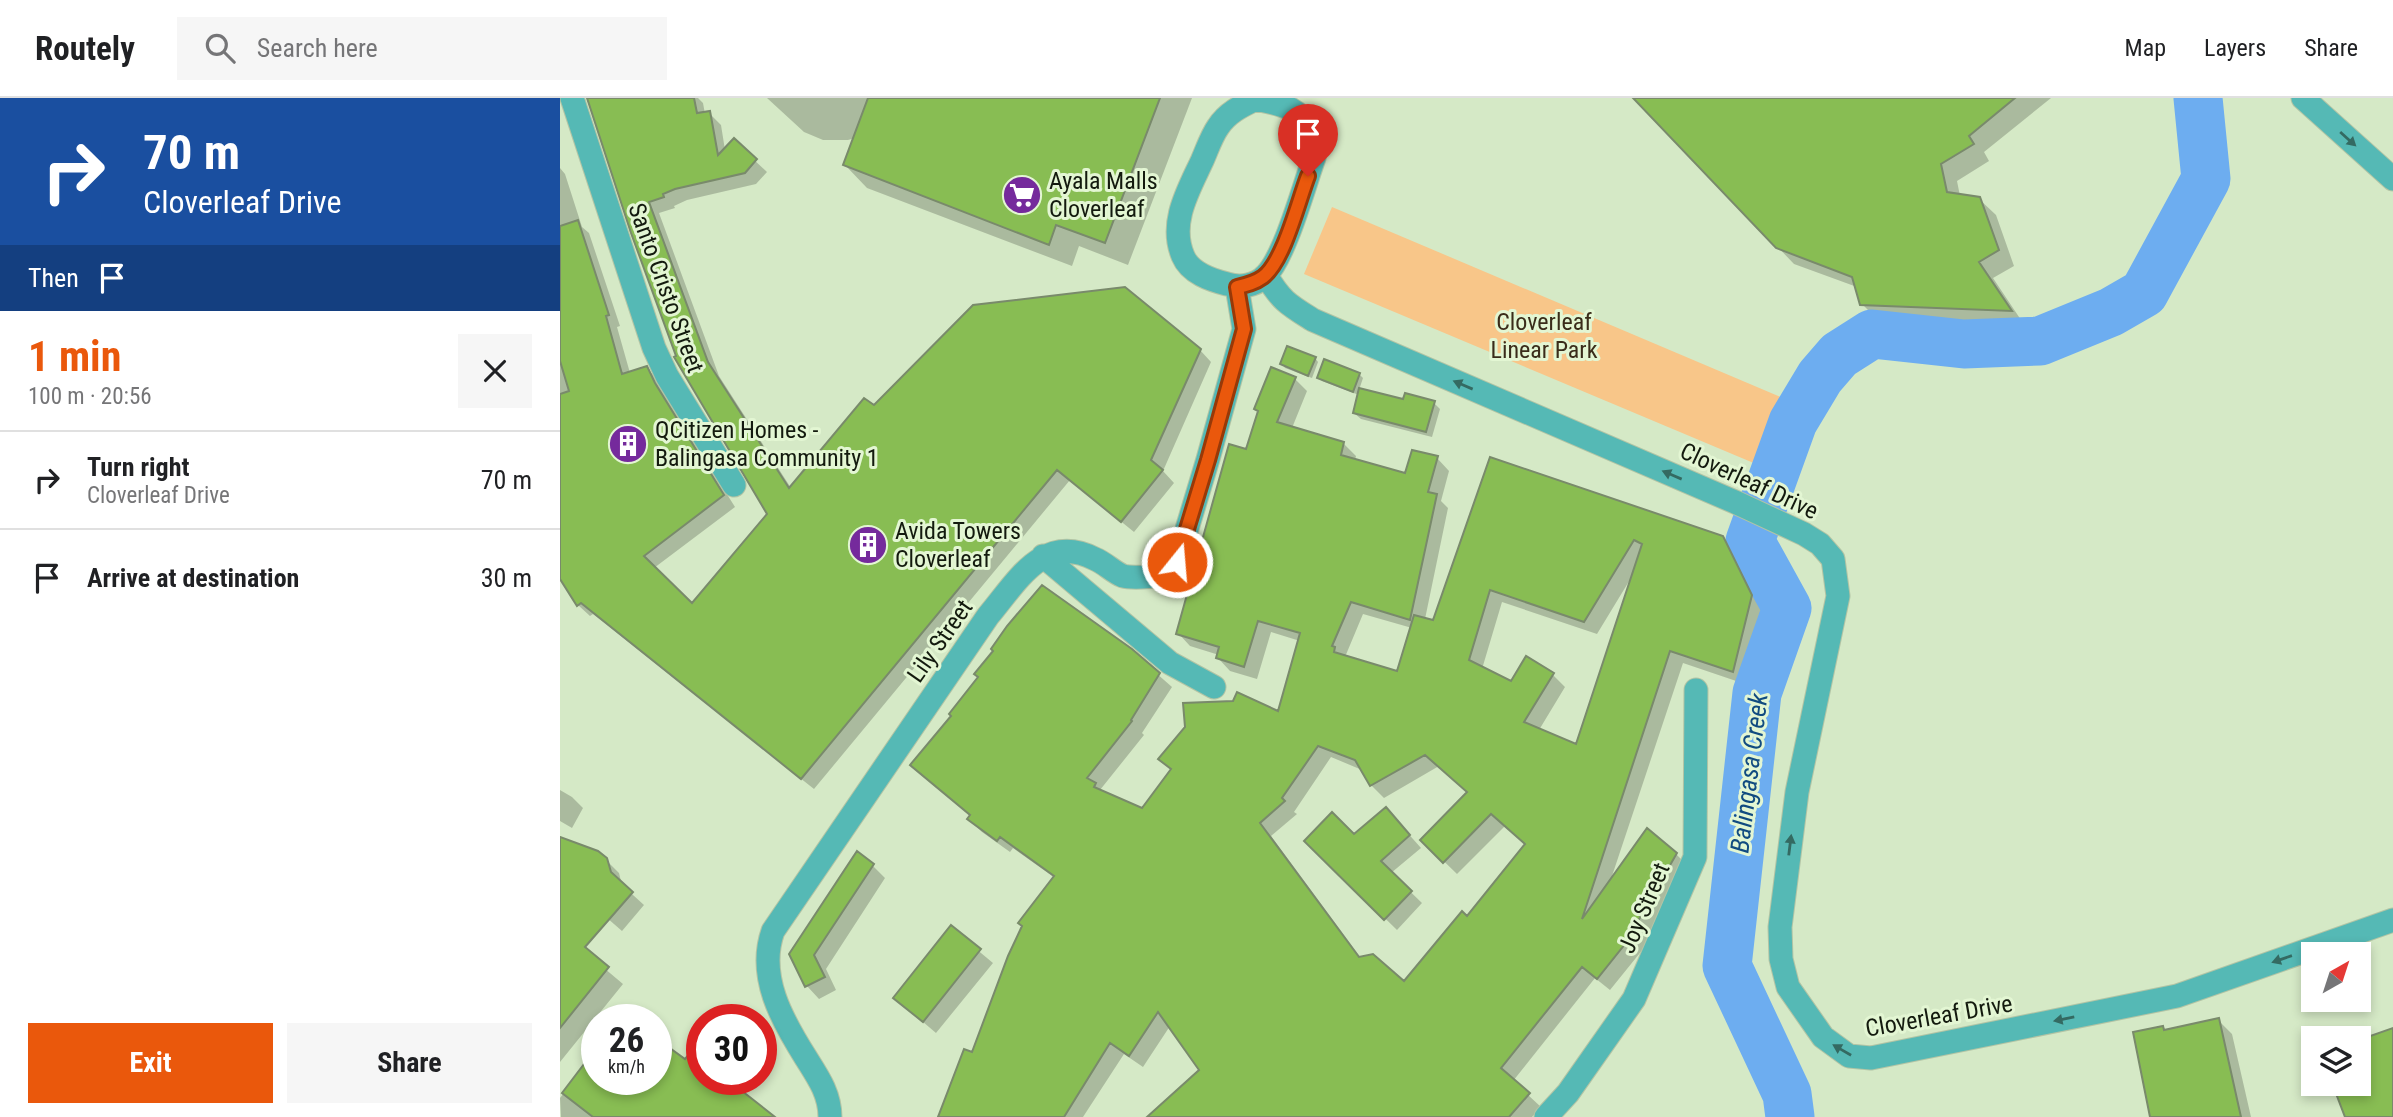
<!DOCTYPE html>
<meta charset="utf-8">
<style>
body{margin:0;font-family:"Roboto Condensed",sans-serif;background:#f6f6f6;color:#202124;height:100vh;display:flex;flex-direction:column;font-size:26px;white-space:nowrap}
*{box-sizing:border-box;margin:0}
p{font-size:23px;color:#757577}
.icon{flex:none;width:38px;height:38px;fill:none;stroke:currentColor;stroke-width:2;stroke-linecap:round;stroke-linejoin:round}
.map{position:relative;flex:1;overflow:hidden}
.details{display:flex;flex-direction:column;background:#fff;width:560px}
.details>*{flex:none}
.banner{background:#1a4fa0;color:#fff;overflow:hidden}
.needle{width:46px;rotate:39deg}
.fabs{position:absolute;left:1741px;top:844px;display:grid;gap:14px}
.fabs a{display:grid;place-items:center;width:70px;height:70px;border-radius:0px;background:#fff;box-shadow:0 4px 10px #0003;font-size:35px}
.speed{position:absolute;left:21px;top:906px;display:flex;gap:14px;font-size:35px;font-weight:700;text-align:center}
.speed>*{display:grid;place-content:center;width:91px;height:91px;border-radius:50%;background:#fff;box-shadow:0 4px 10px #0003;line-height:1}
.speed small{font-size:18px;font-weight:400}
.speed .limit{border:10px solid #d22;background:#fff;color:#111}
.pin{position:absolute;display:grid;place-items:center;width:60px;height:60px;color:#fff;margin:-72px -30px;border-radius:50% 50% 50% 0;rotate:-45deg;box-shadow:0 0 7px #0007}
.pin .icon{rotate:45deg}
.me{position:absolute;width:77px;margin:-38px;rotate:17deg;stroke-linejoin:round;filter:drop-shadow(0 0 5px #0008)}
.turn{display:flex;align-items:center;gap:24px;height:147px;padding:0 28px;font-size:32px}
.turn .icon{width:91px;height:91px;stroke-width:2.5}
.turn b{display:block;font-size:49px;line-height:60px}
.then{display:flex;align-items:center;height:66px;padding:0 28px;background:#0003;gap:14px;font-size:26px}
.round{display:grid;place-items:center;flex:none;width:74px;height:74px;border-radius:0px;background:#f6f6f6}
.overview{display:flex;align-items:center;justify-content:space-between;height:119px;padding:0 28px}
h1{font-size:42px;font-weight:700;line-height:52px;color:#ea580c}
.button{display:flex;gap:14px;margin-top:auto;padding:14px 28px}
.button a{flex:1;height:80px;border-radius:0px;background:#ea580c;color:#fff;font-size:28px;font-weight:700;line-height:80px;text-align:center}
.button a+a{background:#f6f6f6;color:#202124}
ul{padding:0;list-style:none}
li{display:flex;align-items:center;gap:21px;height:98px;padding:0 28px;border-top:2px solid #e0e0e0}
li div{flex:1}
li b{display:block;font-size:26px}
li em{font-style:normal}
header{display:flex;align-items:center;gap:42px;box-sizing:border-box;height:98px;padding:0 35px;background:#fff;border-bottom:2px solid #e0e0e0}
header strong{font-size:33px}
nav{display:flex;gap:38px;margin-inline-start:auto;font-size:24px}
.search{width:490px;height:63px;background:#f6f6f6;display:flex;align-items:center;gap:18px;box-sizing:border-box;padding:0 24px;border-radius:0px;color:#757577;font-size:26px}
main{display:flex;flex:1;min-height:0}
.map>svg:first-child{display:block}
.green{fill:#f8c689}
.shadow{fill:#0003;fill-rule:evenodd}
.lines{fill:none;stroke-linecap:round;stroke-linejoin:round}
.river{stroke:#6dadf0;stroke-width:49}
.building{fill:#88bd53;stroke:#798a6b;stroke-width:2;fill-rule:evenodd}
.street-casing{stroke:#b2c4a5;stroke-width:25}
.street{stroke:#55b9b5;stroke-width:23}
.oneway{fill:#346a62}
.route-casing{stroke:#983908;stroke-width:18}
.route{stroke:#ea580c;stroke-width:12}
.labels{text-anchor:middle;stroke-width:6;stroke-linejoin:round;paint-order:stroke}
.poi-label{font-size:24px;fill:#131a0e;stroke:#e3f6d3;text-anchor:start}
.street-label{font-size:24px;fill:#131a0e;stroke:#e3f6d3}
.park-label{font-size:24px;fill:#3a2c1a;stroke:#e3f6d3}
.water-label{font-size:26px;font-style:italic;fill:#114b80;stroke:#e3f6d3}
</style>
<header>
<strong>Routely</strong>
<div class="search"><svg class="icon" aria-label="search" viewBox="0 0 24 24"><circle cx="10" cy="10" r="6"/><path d="M15 15l6 6"/></svg>Search here</div>
<nav><a>Map</a><a>Layers</a><a>Share</a></nav>
</header>
<main>
<section class="details">
<div class="banner">
<div class="turn"><svg class="icon" aria-label="right" viewBox="0 0 24 24"><path d="M7 20v-9h11M14 6l5 5-5 5"/></svg><div><b>70 m</b>Cloverleaf Drive</div></div>
<div class="then">Then<svg class="icon" aria-label="arrive" viewBox="0 0 24 24"><path d="M6 21V4h12l-3 4 3 4H6"/></svg></div>
</div>
<div class="overview"><div><h1>1 min</h1><p>100 m · 20:56</p></div><a class="round"><svg class="icon" aria-label="close" viewBox="0 0 24 24"><path d="M6 6l12 12M18 6L6 18"/></svg></a></div>
<ul>
<li><svg class="icon" aria-label="right" viewBox="0 0 24 24"><path d="M7 20v-9h11M14 6l5 5-5 5"/></svg><div><b>Turn right</b><p>Cloverleaf Drive</p></div><em>70 m</em></li>
<li><svg class="icon" aria-label="arrive" viewBox="0 0 24 24"><path d="M6 21V4h12l-3 4 3 4H6"/></svg><div><b>Arrive at destination</b></div><em>30 m</em></li>
</ul>
<div class="button"><a>Exit</a><a>Share</a></div>
</section>
<div class="map">
<svg width="1833" height="1019" viewBox="0 0 1833 1019">
<rect width="100%" height="100%" fill="#d5e9c6"/>
<path class="green" d="M 772,109 L 1223,300 L 1196,366 L 744,176 Z"/>
<path class="shadow" d="M 29,0 L 138,0 L 143,5 L 145,16 L 149,15 L 161,27 L 165,52 L 174,43 L 207,74 L 196,86 L 127,102 L 114,108 L 115,110 L 99,115 L 159,278 L 231,390 L 314,309 L 640,252 L 651,264 L 603,373 L 614,385 L 574,434 L 510,382 L 254,691 L 33,516 L 30,518 L 18,507 L 0,477 L 0,70 L 5,76 L 22,129 L 29,135 L 60,228 L 57,229 L 70,275 L 86,270 L 98,281 L 106,299 L 175,409 L 94,470 L 132,508 L 209,416 L 118,260 Z
M 207,0 L 632,0 L 568,167 L 519,148 L 512,168 L 307,90 L 285,67 L 295,40 L 288,42 L 263,42 L 244,34 Z
M 1075,0 L 1491,0 L 1424,54 L 1429,63 L 1397,83 L 1400,98 L 1419,101 L 1436,117 L 1454,168 L 1433,180 L 1465,228 L 1318,222 L 1302,206 L 1297,189 L 1234,166 Z
M 755,260 L 758,264 L 752,280 L 725,270 L 722,266 Z
M 799,276 L 803,280 L 799,292 L 844,304 L 874,305 L 880,311 L 872,339 L 801,321 L 794,315 L 799,297 L 762,283 L 759,280 Z
M 735,281 L 747,293 L 732,330 L 784,346 L 796,358 L 795,363 L 847,377 L 877,360 L 889,373 L 881,403 L 888,410 L 865,521 L 875,524 L 931,361 L 1162,440 L 1175,453 L 1204,511 L 1185,586 L 1123,565 L 1051,781 L 1116,756 L 1129,769 L 1092,840 L 1050,892 L 1035,880 L 953,983 L 981,1009 L 972,1019 L 590,1019 L 642,972 L 610,928 L 583,969 L 564,956 L 523,1019 L 377,1019 L 413,957 L 495,780 L 453,750 L 450,754 L 422,734 L 409,721 L 411,718 L 365,679 L 571,553 L 612,589 L 582,635 L 584,637 L 540,692 L 583,712 L 612,672 L 601,661 L 719,616 L 740,543 L 711,534 L 697,581 L 670,573 L 658,560 L 659,557 L 630,548 L 618,535 L 687,354 ZM 1071,480 L 1017,648 L 979,632 L 1005,589 L 992,576 L 952,586 L 922,571 L 942,504 L 1037,536 ZM 803,516 L 852,530 L 838,575 L 785,559 ZM 771,659 L 802,672 L 811,687 L 824,700 L 879,668 L 908,695 L 862,742 L 897,776 L 945,728 L 966,747 L 907,820 L 844,886 L 801,860 L 711,738 L 737,716 L 734,714 Z
M 0,692 L 12,699 L 23,710 L 12,730 L 0,723 Z
M 837,723 L 861,750 L 831,775 L 862,805 L 837,832 L 746,743 L 794,738 Z
M 0,741 L 46,762 L 59,775 L 62,787 L 84,807 L 62,833 L 0,779 Z
M 313,768 L 325,780 L 266,871 L 276,892 L 259,901 L 247,888 L 231,856 Z
M 391,830 L 433,865 L 376,935 L 335,900 Z
M 0,833 L 63,886 L 0,964 Z
M 1658,922 L 1672,936 L 1691,1019 L 1592,1019 L 1603,930 L 1606,933 Z
M 37,952 L 37,982 L 96,982 L 125,964 L 142,982 L 165,982 L 212,1019 L 1,1019 L 0,1000 Z"/>
<g class="lines">
<path class="river" d="M 1230,1019 L 1227,996 L 1167,868 L 1197,595 L 1227,510 L 1190,443 L 1233,324 L 1260,279 L 1279,257 L 1312,236 L 1404,246 L 1480,243 L 1551,214 L 1584,195 L 1646,81 L 1638,0"/>
</g>
<path class="building" d="M 27,0 L 134,0 L 137,15 L 150,13 L 158,57 L 174,40 L 197,61 L 185,75 L 115,91 L 103,96 L 104,99 L 89,104 L 148,264 L 229,390 L 304,300 L 314,307 L 413,207 L 565,189 L 641,251 L 591,362 L 603,372 L 561,424 L 497,372 L 241,681 L 21,505 L 17,508 L 0,481 L 0,296 L 9,293 L 0,263 L 0,128 L 18,122 L 49,217 L 46,218 L 62,276 L 87,268 L 95,285 L 164,397 L 84,458 L 132,505 L 207,416 L 114,259 L 116,258 L 71,135 Z
M 308,0 L 600,0 L 545,145 L 496,127 L 489,147 L 283,67 Z
M 1073,0 L 1455,0 L 1409,38 L 1414,46 L 1381,66 L 1387,94 L 1420,99 L 1439,152 L 1419,164 L 1452,213 L 1300,207 L 1292,179 L 1216,150 Z
M 727,248 L 756,259 L 748,278 L 720,266 Z
M 764,261 L 800,275 L 793,294 L 757,280 Z
M 711,269 L 736,279 L 717,324 L 784,344 L 781,357 L 845,375 L 852,352 L 878,358 L 868,394 L 877,396 L 850,522 L 791,504 L 772,548 L 775,549 L 774,554 L 837,573 L 854,517 L 873,522 L 930,359 L 1163,438 L 1192,497 L 1173,574 L 1110,553 L 1022,821 L 1087,730 L 1117,755 L 1078,823 L 1081,826 L 1037,881 L 1022,869 L 941,970 L 970,995 L 949,1019 L 587,1019 L 639,972 L 598,914 L 569,958 L 550,945 L 504,1019 L 378,1019 L 404,951 L 412,954 L 448,858 L 462,828 L 458,825 L 494,778 L 440,739 L 437,743 L 407,721 L 410,717 L 350,667 L 391,618 L 389,616 L 418,579 L 414,576 L 433,553 L 431,551 L 447,528 L 482,487 L 572,551 L 600,575 L 571,622 L 572,623 L 527,680 L 536,685 L 534,689 L 582,710 L 611,671 L 598,661 L 625,629 L 623,605 L 673,603 L 677,594 L 718,613 L 740,535 L 698,523 L 684,569 L 656,560 L 659,549 L 616,536 L 669,346 L 686,351 L 698,313 L 694,311 ZM 1074,442 L 1082,446 L 1016,646 L 964,624 L 994,575 L 966,558 L 951,583 L 909,562 L 930,492 L 1024,524 ZM 758,648 L 795,662 L 810,688 L 865,657 L 907,694 L 860,742 L 883,765 L 931,716 L 965,746 L 907,818 L 902,813 L 844,883 L 813,856 L 799,859 L 700,725 L 725,703 L 722,700 Z
M 799,290 L 843,301 L 845,295 L 875,303 L 866,334 L 793,315 Z
M 826,709 L 850,737 L 821,763 L 852,793 L 824,822 L 744,743 L 772,714 L 794,736 Z
M 0,739 L 38,753 L 47,760 L 51,774 L 73,794 L 25,849 L 49,869 L 0,930 Z
M 297,753 L 314,766 L 254,857 L 265,879 L 245,889 L 229,856 Z
M 391,827 L 421,851 L 363,924 L 333,900 Z
M 1659,920 L 1681,1019 L 1590,1019 L 1573,934 L 1603,928 L 1604,932 Z
M 1833,930 L 1833,1019 L 1785,1019 L 1772,985 L 1799,985 L 1799,942 Z
M 142,939 L 142,982 L 168,982 L 215,1019 L 33,1019 L 2,995 L 37,949 L 37,982 L 96,982 L 96,940 L 125,961 Z"/>
<g class="lines">
<g class="street-casing">
<path id="street" d="M 12,0 L 94,250 L 107,278 L 174,387
M 1743,0 L 1833,81
M 696,1 C 722,7 738,8 751,33 C 756,44 757,48 754,60 C 744,88 725,158 706,177 C 696,188 680,190 667,186 C 651,182 630,175 623,158 C 609,125 628,93 642,63 C 647,52 651,39 658,29 C 667,15 681,8 696,1 Z
M 706,177 C 721,203 729,207 753,222 L 1175,404 L 1244,436 L 1260,446 L 1273,461 L 1278,498 L 1237,694 L 1220,829 L 1221,861 L 1228,889 L 1263,939 L 1289,958 L 1311,960 L 1617,898 L 1833,822
M 483,458 L 610,565 L 654,589
M 270,1019 C 270,996 258,979 246,960 C 222,922 197,878 213,833 L 428,518 C 457,484 483,434 535,461 C 545,465 553,474 563,478 C 574,481 590,478 601,478 L 617,464 L 648,361 L 684,231 L 677,189
M 986,1019 L 1008,995 L 1074,901 L 1135,759 L 1136,592"/>
</g>
<use href="#street" class="street"/>
</g>
<defs><path id="oneway-solid" d="M-6-.8H1V-3.2L6.5 0L1 3.2V.8H-6Z" transform="scale(1.75)"/></defs>
<g class="oneway">
<use href="#oneway-solid" transform="translate(1788 41) rotate(42)"/>
<use href="#oneway-solid" transform="translate(903 287) rotate(-157)"/>
<use href="#oneway-solid" transform="translate(1112 377) rotate(-157)"/>
<use href="#oneway-solid" transform="translate(1230 747) rotate(-83)"/>
<use href="#oneway-solid" transform="translate(1722 861) rotate(161)"/>
<use href="#oneway-solid" transform="translate(1504 921) rotate(168)"/>
<use href="#oneway-solid" transform="translate(1282 952) rotate(-150)"/>
</g>
<g class="lines">
<g class="route-casing">
<path id="route" d="M 617,464 L 648,362 L 684,231 L 677,189 C 686,187 695,185 703,179 C 724,163 738,104 748,78"/>
</g>
<use href="#route" class="route"/>
</g>
<defs>
<g id="supermarket-disc" transform="scale(2.0125)"><circle r="9.5" fill="#752a9c" stroke="#e3f6d3"/><path d="M-6-5.5h2.5l.6 2H6L4.5 2H-2.5L-4.4-4H-6ZM-1.5 3.2a1.3 1.3 0 1 0 .1 0ZM3 3.2a1.3 1.3 0 1 0 .1 0Z" fill="#fff"/></g>
<g id="building-disc" transform="scale(2.0125)"><circle r="9.5" fill="#752a9c" stroke="#e3f6d3"/><path d="M-4-6H4V6H1V3H-1V6H-4ZM-2.5-4.3h1.7v1.8h-1.7ZM.8-4.3h1.7v1.8H.8ZM-2.5-1h1.7V.8h-1.7ZM.8-1h1.7V.8H.8Z" fill="#fff"/></g>
</defs>
<g fill-rule="evenodd">
<use href="#supermarket-disc" x="462" y="97"/>
<use href="#building-disc" x="68" y="346"/>
<use href="#building-disc" x="308" y="447"/>
</g>
<g class="labels">
<g class="poi-label">
<text x="489" y="91">Ayala Malls<tspan x="489" dy="28">Cloverleaf</tspan></text>
<text x="95" y="340">QCitizen Homes -<tspan x="95" dy="28">Balingasa Community 1</tspan></text>
<text x="335" y="441">Avida Towers<tspan x="335" dy="28">Cloverleaf</tspan></text>
</g>
<g class="street-label">
<text transform="translate(106 190) rotate(70)" y="8">Santo Cristo Street</text>
<text transform="translate(1189 383) rotate(25)" y="8">Cloverleaf Drive</text>
<text transform="translate(380 543) rotate(-55)" y="8">Lily Street</text>
<text transform="translate(1084 810) rotate(-67)" y="8">Joy Street</text>
<text transform="translate(1379 918) rotate(-10)" y="8">Cloverleaf Drive</text>
</g>
<g class="park-label">
<text x="984" y="232">Cloverleaf<tspan x="984" dy="28">Linear Park</tspan></text>
</g>
<g class="water-label">
<text transform="translate(1189 675) rotate(-83)" y="9">Balingasa Creek</text>
</g>
</g>
</svg>
<div class="fabs">
<a><svg class="needle" viewBox="-14 -14 28 28"><path d="M0-13l5 13h-10z" fill="#e53935"/><path d="M0 13l5-13h-10z" fill="#757577"/></svg></a>
<a><svg class="icon" aria-label="layers" viewBox="0 0 24 24"><path d="M12 4l9 5-9 5-9-5zM3 14l9 5 9-5"/></svg></a>
</div>
<div class="speed"><div>26<small>km/h</small></div><div class="limit">30</div></div>
<div class="pin" style="left:748px;top:78px;background:#d93025"><svg class="icon" aria-label="arrive" viewBox="0 0 24 24"><path d="M6 21V4h12l-3 4 3 4H6"/></svg></div>
<svg class="me" style="left:617px;top:464px" viewBox="-20 -20 40 40"><circle r="17" fill="#ea580c" stroke="#fff" stroke-width="3"/><path d="M0-11L8 9 0 5-8 9z" fill="#fff"/></svg>
</div>
</main>
